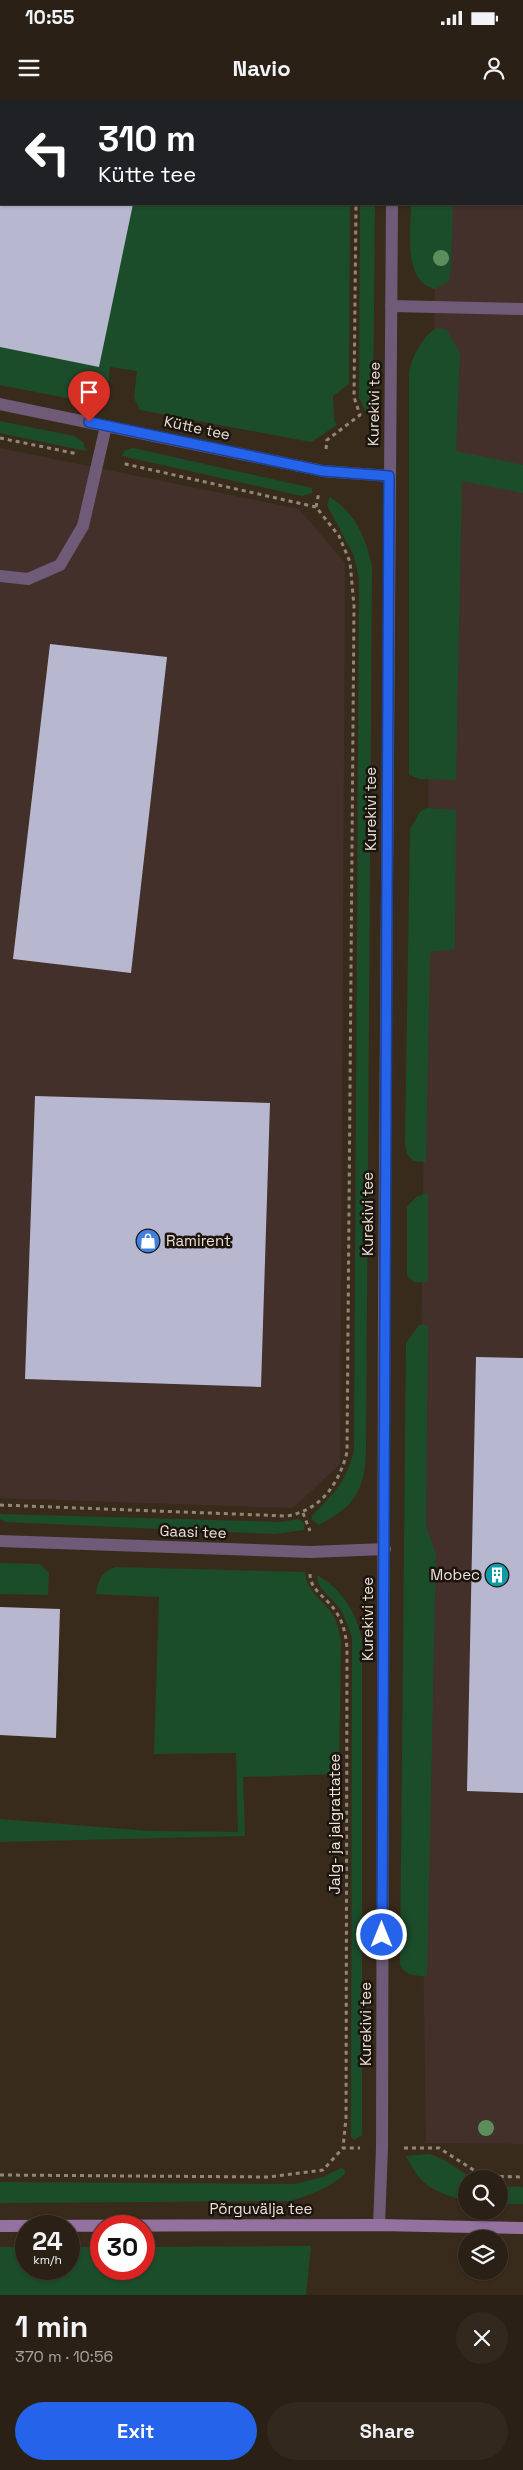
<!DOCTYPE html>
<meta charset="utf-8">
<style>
body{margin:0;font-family:"Space Grotesk",sans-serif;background:#33281e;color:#f1f3f6;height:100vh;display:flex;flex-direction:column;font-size:19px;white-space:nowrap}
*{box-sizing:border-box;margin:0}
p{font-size:16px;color:#a6a3a0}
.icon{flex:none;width:28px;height:28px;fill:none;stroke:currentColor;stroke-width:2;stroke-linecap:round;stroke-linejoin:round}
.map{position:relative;height:2195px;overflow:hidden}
.drawer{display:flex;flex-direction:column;background:#2b2015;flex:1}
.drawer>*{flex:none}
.banner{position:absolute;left:0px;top:0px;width:524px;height:105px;box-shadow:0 1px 4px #0004,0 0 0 1px #473e34;background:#202124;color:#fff;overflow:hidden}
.fabs{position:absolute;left:458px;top:2070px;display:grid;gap:10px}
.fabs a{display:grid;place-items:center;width:50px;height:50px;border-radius:50%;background:#2b2015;box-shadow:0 1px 4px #0004,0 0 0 1px #473e34;font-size:25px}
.speed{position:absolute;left:15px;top:2115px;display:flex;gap:10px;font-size:25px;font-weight:700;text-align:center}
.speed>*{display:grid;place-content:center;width:65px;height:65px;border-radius:50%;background:#2b2015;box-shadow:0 1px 4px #0004,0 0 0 1px #473e34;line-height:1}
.speed small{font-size:12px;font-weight:400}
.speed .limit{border:8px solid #d22;background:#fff;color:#111}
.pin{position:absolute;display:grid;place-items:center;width:42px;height:42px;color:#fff;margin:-51px -21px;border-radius:50% 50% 50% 0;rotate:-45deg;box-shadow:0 0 5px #0007}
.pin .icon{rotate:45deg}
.me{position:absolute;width:55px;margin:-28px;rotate:0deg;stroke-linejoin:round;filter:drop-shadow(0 0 4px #0008)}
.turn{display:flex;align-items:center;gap:18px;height:105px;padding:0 15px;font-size:22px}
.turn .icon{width:65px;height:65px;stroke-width:2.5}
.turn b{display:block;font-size:35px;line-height:42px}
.round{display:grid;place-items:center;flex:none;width:52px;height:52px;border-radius:26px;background:#33281e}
.headline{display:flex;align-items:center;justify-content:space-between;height:85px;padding:0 15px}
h1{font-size:30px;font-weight:600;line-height:38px}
.primary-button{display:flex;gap:10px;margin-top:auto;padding:10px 15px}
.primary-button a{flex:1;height:58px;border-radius:30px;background:#2563eb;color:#fff;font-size:20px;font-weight:600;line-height:58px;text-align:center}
.primary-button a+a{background:#33281e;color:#f1f3f6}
.status{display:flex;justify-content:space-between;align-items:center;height:35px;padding:0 25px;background:#2b2015;direction:ltr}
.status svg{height:14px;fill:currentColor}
header{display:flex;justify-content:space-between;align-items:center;height:65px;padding:0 15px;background:#2b2015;font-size:22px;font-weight:600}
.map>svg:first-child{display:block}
.industrial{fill:#43302a}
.green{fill:#1c4d2b}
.building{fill:#b7b8d0}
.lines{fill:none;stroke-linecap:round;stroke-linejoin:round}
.path{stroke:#92867a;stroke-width:3;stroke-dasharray:4 4;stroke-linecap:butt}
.lane{stroke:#6f5a77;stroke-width:12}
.street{stroke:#6f5a77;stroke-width:12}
.secondary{stroke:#9472a0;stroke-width:12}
.tree{fill:#5b8d5d}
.route-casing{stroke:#184099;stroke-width:12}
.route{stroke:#2563eb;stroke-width:9}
.labels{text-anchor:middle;stroke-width:5;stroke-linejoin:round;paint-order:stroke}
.street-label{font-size:15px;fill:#ece2d9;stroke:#1b150e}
.poi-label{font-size:15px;fill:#ece2d9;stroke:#1b150e;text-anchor:start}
</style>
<div class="status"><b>10:55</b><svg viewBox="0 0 49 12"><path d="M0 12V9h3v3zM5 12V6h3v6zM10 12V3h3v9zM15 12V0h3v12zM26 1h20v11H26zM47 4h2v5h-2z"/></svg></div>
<header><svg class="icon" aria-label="menu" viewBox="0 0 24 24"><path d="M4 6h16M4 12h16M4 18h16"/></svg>Navio<svg class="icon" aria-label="person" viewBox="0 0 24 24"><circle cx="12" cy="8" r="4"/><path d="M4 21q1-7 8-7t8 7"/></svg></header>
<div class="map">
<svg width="523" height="2195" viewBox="0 0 523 2195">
<rect width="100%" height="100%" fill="#392b1c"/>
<path class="industrial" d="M 438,0 L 523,0 L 523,2044 L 426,2043 L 418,1489 L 436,104 L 522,104 L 522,1 Z
M 0,348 L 299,409 L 345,463 L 340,1364 L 293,1408 L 0,1398 Z"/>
<path class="green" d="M 0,0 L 351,0 L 1,1 L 1,104 L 350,104 L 349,284 L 333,296 L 334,319 L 337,325 L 311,342 L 140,310 L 134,298 L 137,271 L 110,267 L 108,289 L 99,298 L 82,301 L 0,285 Z
M 360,104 L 375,104 L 373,311 L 367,315 L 359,298 Z
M 411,104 L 453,104 L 451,168 L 449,181 L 435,189 C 402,181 411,130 411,104 Z
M 436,228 L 445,229 L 448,232 L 460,253 L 456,351 L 523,365 L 523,393 L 462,381 L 456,680 L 420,679 L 409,675 L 409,271 C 414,253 421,239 436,228 Z
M 0,321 L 74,336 L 83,342 L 86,351 L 0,333 Z
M 133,348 L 312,388 L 312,393 L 302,396 L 122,356 L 124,351 Z
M 330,397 C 356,414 365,436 372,466 L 366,1350 C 365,1391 355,1406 319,1425 L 312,1420 L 312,1416 C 335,1392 345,1384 354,1351 L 359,479 L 354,456 L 327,405 Z
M 426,708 L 456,710 L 455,849 L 430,852 L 426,1062 L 413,1061 L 407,1054 L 405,1043 L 410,729 L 420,712 Z
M 428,1093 L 428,1182 L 414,1182 L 407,1176 L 407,1107 L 416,1097 Z
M 419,1225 L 428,1225 L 426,1427 L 436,1454 L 427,1876 C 416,1876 403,1876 400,1863 L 406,1243 Z
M 0,1414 L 280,1422 L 298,1419 L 304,1423 L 304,1430 L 275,1434 L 6,1422 L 0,1419 Z
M 0,1463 L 40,1464 L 49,1473 L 48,1495 L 0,1494 Z
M 115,1467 L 305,1472 C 307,1493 322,1498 333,1515 C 338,1524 339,1532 341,1542 L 339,1674 L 243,1677 L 245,1736 L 0,1742 L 0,1719 L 149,1731 L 238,1732 L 236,1653 L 154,1654 L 159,1497 L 96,1494 C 98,1480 101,1473 115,1467 Z
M 317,1475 C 343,1490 355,1511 362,1539 L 362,2035 L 354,2040 L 351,2037 L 352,1537 C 349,1529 346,1519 341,1511 C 334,1498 317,1490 317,1475 Z
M 430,2054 L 444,2060 L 473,2079 L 466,2079 L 466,2102 C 433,2089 423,2090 406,2056 Z
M 341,2068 L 344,2069 L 345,2074 C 329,2088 310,2095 290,2101 L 0,2103 L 0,2082 L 295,2084 L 323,2077 Z
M 499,2086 L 523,2087 L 523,2104 L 499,2104 Z
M 311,2146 L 306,2195 L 0,2195 L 0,2147 L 26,2147 L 26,2169 L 69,2169 L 69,2147 L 101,2147 L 101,2169 L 144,2169 L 144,2147 Z"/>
<path class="building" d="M 0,104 L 133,104 L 99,267 L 0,247 Z
M 50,544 L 167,557 L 131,873 L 13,859 Z
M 35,996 L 270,1003 L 261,1287 L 25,1279 Z
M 476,1257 L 523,1258 L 523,1693 L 467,1691 Z
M 0,1507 L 60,1509 L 56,1638 L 0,1635 Z"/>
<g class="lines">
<path class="path" d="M 357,1 L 357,0
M 0,338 L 78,354
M 326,349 L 327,340 L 360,315 L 354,297 L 356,104
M 316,407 L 319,392
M 0,1405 L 287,1416 C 321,1410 339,1384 347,1352 L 354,506 L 350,462 L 339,436 L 316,407 L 121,363
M 303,1413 L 310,1431
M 310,1474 C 310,1490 326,1497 334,1509 C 343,1521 346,1534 347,1549 L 346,2018 L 343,2048
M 404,2048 L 439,2048 L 483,2076 L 523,2077
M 0,2075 L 269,2077 L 323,2070 L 343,2048 L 360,2048"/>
<path class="lane" d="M 391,206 L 523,209
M 0,476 L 28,479 L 60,465 L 83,426 L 106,326"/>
<path class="street" d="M 393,1 L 393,0
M 0,304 L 323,371 L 389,376
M 0,1441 L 310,1452 L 385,1449
M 379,2125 L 382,2048 L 384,1202 L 392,104"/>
<path class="secondary" d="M 0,2126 L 379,2125 L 523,2128"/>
</g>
<g class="tree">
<circle cx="441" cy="158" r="8"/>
<circle cx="486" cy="2028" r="8"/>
</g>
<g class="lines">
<g class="route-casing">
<path id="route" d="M 89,322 L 323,371 L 389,376 L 382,1835"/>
</g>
<use href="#route" class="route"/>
</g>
<defs>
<g id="shop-disc" transform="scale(1.25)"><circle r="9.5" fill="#3f7fe0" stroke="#1b150e"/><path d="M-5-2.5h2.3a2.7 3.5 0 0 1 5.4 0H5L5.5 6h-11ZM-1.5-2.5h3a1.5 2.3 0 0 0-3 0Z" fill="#fff"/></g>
<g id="building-disc" transform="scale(1.25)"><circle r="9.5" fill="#0f9aa8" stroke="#1b150e"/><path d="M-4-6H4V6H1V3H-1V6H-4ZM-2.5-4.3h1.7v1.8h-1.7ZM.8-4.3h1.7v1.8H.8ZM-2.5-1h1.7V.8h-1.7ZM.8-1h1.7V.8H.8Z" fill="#fff"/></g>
</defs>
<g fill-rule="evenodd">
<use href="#shop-disc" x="148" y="1141"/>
<use href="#building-disc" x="497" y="1475"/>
</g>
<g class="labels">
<g class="street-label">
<text transform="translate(374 304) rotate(-89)" y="5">Kurekivi tee</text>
<text transform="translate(197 328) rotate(12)" y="5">Kütte tee</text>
<text transform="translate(371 709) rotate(-90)" y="5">Kurekivi tee</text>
<text transform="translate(368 1114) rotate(-90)" y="5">Kurekivi tee</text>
<text transform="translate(193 1432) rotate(2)" y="5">Gaasi tee</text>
<text transform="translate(368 1519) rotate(-90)" y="5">Kurekivi tee</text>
<text transform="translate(335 1724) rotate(-90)" y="5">Jalg- ja jalgrattatee</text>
<text transform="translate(366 1924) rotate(-90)" y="5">Kurekivi tee</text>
<text x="261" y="2114">Põrguvälja tee</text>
</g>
<g class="poi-label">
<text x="166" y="1146">Ramirent</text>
<text x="480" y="1480" text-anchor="end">Mobec</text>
</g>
</g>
</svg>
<div class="fabs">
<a><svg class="icon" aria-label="search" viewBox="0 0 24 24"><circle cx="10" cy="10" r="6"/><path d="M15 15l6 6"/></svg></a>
<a><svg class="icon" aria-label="layers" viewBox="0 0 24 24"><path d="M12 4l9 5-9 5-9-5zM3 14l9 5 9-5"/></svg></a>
</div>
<div class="speed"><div>24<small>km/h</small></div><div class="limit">30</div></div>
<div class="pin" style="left:89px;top:322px;background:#d93025"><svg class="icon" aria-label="arrive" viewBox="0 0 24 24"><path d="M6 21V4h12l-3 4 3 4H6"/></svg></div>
<svg class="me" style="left:382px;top:1835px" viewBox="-20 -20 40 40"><circle r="17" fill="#2563eb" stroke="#fff" stroke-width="3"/><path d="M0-11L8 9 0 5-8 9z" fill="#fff"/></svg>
<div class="banner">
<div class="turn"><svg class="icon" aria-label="left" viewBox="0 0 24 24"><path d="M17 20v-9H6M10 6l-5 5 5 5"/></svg><div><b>310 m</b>Kütte tee</div></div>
</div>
</div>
<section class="drawer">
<div class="headline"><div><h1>1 min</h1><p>370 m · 10:56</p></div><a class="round"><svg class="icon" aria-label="close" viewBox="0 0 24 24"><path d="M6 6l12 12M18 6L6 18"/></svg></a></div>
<div class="primary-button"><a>Exit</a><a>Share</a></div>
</section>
